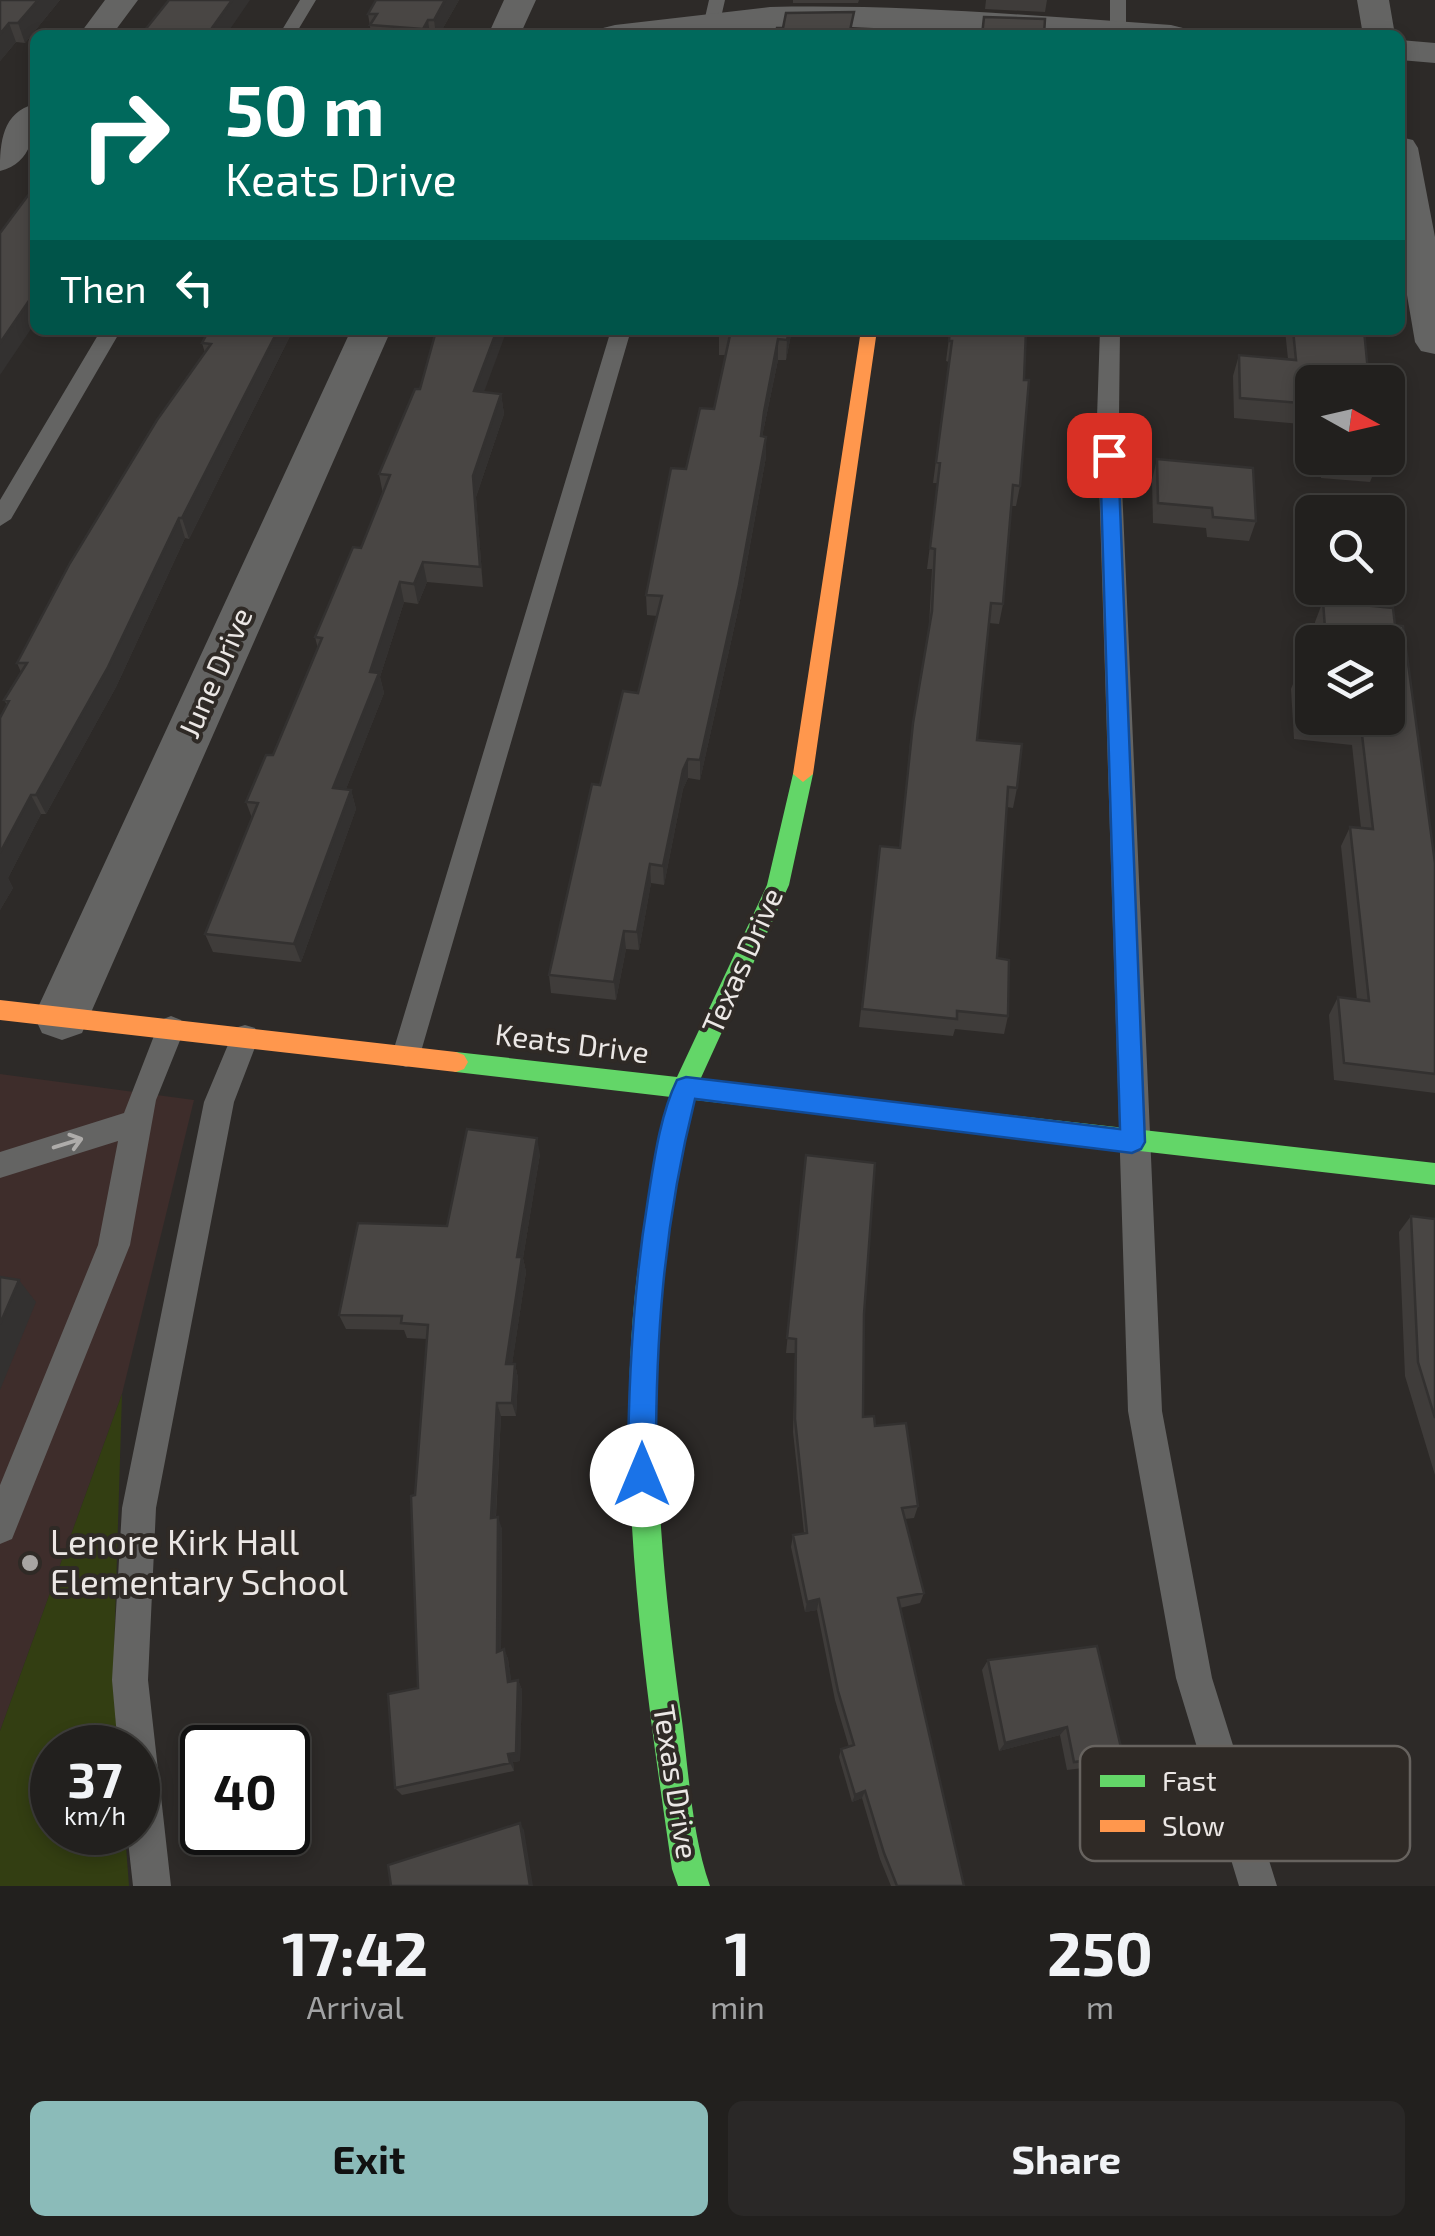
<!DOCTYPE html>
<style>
body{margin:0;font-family:"Exo 2",sans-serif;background:#2a2827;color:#f1f3f6;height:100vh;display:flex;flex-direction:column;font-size:38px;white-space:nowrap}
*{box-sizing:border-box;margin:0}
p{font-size:32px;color:#a2a3a4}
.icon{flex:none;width:55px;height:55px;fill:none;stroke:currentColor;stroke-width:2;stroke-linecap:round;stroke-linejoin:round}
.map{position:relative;height:1886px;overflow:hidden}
.sheet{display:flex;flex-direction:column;background:#22201e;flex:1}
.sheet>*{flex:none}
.top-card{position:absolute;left:30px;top:30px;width:1375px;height:305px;border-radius:15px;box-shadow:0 5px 15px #0003,0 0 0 2px #3f3e3c;background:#00695c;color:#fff;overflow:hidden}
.needle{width:65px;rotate:98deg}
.controls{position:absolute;left:1295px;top:365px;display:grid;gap:20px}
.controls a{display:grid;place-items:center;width:110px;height:110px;border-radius:15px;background:#22201e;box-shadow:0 5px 15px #0003,0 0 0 2px #3f3e3c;font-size:50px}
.speed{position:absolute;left:30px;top:1725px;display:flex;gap:20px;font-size:50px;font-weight:700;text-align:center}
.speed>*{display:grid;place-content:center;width:130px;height:130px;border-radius:50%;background:#22201e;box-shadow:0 5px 15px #0003,0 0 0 2px #3f3e3c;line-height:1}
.speed small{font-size:25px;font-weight:400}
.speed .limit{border:5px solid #111;border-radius:15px;background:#fff;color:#111}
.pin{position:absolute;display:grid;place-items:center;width:85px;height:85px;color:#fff;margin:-42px;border-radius:20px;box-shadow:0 5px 15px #0006}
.me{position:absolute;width:110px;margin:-55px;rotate:0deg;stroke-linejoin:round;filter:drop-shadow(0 0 8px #0008)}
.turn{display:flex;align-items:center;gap:35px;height:210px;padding:0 30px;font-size:45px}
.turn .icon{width:130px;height:130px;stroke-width:2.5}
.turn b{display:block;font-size:70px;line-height:85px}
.then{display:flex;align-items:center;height:95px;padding:0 30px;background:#0003;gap:20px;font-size:38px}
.eta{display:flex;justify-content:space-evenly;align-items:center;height:170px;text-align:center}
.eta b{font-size:60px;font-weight:700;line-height:70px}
.cta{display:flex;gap:20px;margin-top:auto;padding:20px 30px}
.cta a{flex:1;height:115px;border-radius:15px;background:#8bbbb9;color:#111;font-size:40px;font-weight:700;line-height:115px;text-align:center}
.cta a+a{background:#2a2827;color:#f1f3f6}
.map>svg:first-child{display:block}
.education{fill:#3e2d2b}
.green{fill:#333e12}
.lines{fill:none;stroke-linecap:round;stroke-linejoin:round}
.lane{fill:#646463;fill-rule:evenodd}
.street{fill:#646463;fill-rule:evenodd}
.fast{fill:#63d668;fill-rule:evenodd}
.slow{fill:#ff974d;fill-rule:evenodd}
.wall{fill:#3f3c3a}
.shaded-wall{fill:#333130}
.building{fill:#494644;stroke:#333130;stroke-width:2.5}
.oneway{stroke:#aeacaa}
.route{fill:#1a73e8;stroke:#114b97;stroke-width:2.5}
.poi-dot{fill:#a8a5a3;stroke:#2f2a26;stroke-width:4}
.labels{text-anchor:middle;stroke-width:8;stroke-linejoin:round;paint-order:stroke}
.street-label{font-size:30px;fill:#ebe7e5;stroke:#2f2a26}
.near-poi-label{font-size:35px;fill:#ebe7e5;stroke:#2f2a26;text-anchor:start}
.key{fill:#2f2a26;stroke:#67635f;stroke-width:2.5}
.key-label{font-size:28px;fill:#ebe7e5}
</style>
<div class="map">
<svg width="1435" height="1886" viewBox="0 0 1435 1886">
<rect width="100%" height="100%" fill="#2d2a28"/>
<path class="education" d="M 0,1074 L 194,1100 L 122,1394 L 0,1731 Z"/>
<path class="green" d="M 122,1394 L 113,1685 L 118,1747 L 52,1748 L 52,1832 L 125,1833 L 129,1886 L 0,1886 L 0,1731 Z"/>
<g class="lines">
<path class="lane" d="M 300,0 L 316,0 L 295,35 L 279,35 Z
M 709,0 L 725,0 L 717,35 L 701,35 Z
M 1110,0 L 1126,0 L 1126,35 L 1110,35 Z
M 101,330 L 121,330 L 11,519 L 0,526 L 0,500 Z
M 611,330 L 631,330 L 420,1055 L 416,1064 L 406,1067 L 396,1064 L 392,1055 Z
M 1100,330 L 1120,330 L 1119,417 L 1162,1411 L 1212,1678 L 1277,1886 L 1239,1886 L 1176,1678 L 1128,1411 L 1097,417 Z
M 171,1016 L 181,1020 L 185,1028 L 156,1100 L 130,1245 L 12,1539 L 0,1544 L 0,1485 L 98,1245 L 118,1141 L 0,1178 L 0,1152 L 124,1113 L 157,1028 L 161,1020 Z
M 245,1025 L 255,1028 L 259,1037 L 234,1102 L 156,1508 L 148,1680 L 171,1886 L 133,1886 L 127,1832 L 138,1832 L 138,1748 L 118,1748 L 112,1680 L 122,1508 L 204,1102 L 235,1028 Z"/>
<path class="street" d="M 105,0 L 138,0 L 112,35 L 79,35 Z
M 504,0 L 536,0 L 520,35 L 488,35 Z
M 1357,0 L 1389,0 L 1395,35 L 1363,35 Z
M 770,7 C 904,4 1037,16 1171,25 L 1183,28 L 1187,35 L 1037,35 L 827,26 L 678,35 L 599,35 L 603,28 L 615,25 Z
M 1400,40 L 1435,43 L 1435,63 L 1400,60 Z
M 35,104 C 35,132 33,163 0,171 C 0,143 2,112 35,104 Z
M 1400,137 L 1413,140 L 1418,148 L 1435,237 L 1435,354 L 1421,351 L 1415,342 L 1400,254 Z
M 351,330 L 391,330 L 82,1033 L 62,1040 L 42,1033 L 34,1016 Z"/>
<path class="fast" d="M 803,766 L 813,774 L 789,885 L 700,1080 L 1435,1163 L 1435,1185 L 695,1100 C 680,1162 667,1224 661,1287 C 649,1432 662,1577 682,1721 C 689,1775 692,1835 710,1886 L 678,1886 L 672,1869 C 644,1677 615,1479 636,1284 C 643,1221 656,1159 671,1097 L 456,1072 L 448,1069 L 444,1062 L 448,1055 L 456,1052 L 677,1077 L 767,885 L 793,774 Z"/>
<path class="slow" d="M 861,330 L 877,330 L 813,774 L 803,782 L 793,774 Z
M 0,1000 L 456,1052 L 464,1055 L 468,1062 L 464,1069 L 456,1072 L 0,1020 Z"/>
</g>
<path class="wall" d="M 0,0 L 60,0 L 25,43 L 16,42 L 0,61 Z
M 459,0 L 439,35 L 372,35 L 371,33 L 368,14 Z
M 793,0 L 859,0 L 858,3 L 793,3 Z
M 986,0 L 1047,0 L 1045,12 L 985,9 Z
M 209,330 L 293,330 L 189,539 L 185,538 L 116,687 L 46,814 L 41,814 L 8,878 L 13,888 L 0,910 L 0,718 L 7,705 L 4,700 L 21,672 L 17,663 L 205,353 L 202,343 Z
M 792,330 L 786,360 L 778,360 L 763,432 L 763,437 L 766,437 L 766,457 L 739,606 L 700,780 L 688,778 L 683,789 L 664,885 L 651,883 L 639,950 L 626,949 L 616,1000 L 551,993 L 549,975 L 600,785 L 638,693 L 657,616 L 647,615 L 646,595 L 686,469 L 714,409 L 726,355 L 719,355 L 719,334 Z
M 950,330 L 1020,486 L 1016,506 L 1011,506 L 1003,604 L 999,624 L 989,623 L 977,740 L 1017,788 L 1013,808 L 1007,807 L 997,958 L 1008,1016 L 1004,1034 L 955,1029 L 953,1036 L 859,1027 L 880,846 L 900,848 L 910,743 L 929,626 L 932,569 L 927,569 L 938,483 L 933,483 L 949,362 L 946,361 Z
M 1285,330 L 1364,330 L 1312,382 L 1312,425 L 1234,418 L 1233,376 L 1239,355 L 1288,359 Z
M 484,392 L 501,394 L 504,414 L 476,497 L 483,587 L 427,582 L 418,604 L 404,602 L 380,677 L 384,693 L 346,789 L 351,790 L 356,809 L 301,962 L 213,952 L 205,934 L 252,818 L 246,802 L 273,755 L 318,649 L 315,637 L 361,548 L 383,494 L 379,474 Z
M 1321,458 L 1377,458 L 1378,462 L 1370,482 L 1321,478 Z
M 1157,459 L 1256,521 L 1249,541 L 1207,537 L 1206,528 L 1153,523 L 1152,480 Z
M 1323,601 L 1393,608 L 1395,625 L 1403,626 L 1435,863 L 1435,1093 L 1334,1080 L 1329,1015 L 1338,997 L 1357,1000 L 1341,846 L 1350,827 L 1361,828 L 1352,745 L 1294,739 L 1291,689 L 1299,669 L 1312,670 L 1312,718 L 1388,718 L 1388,642 L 1316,642 L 1315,622 Z
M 540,1154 L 523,1258 L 526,1272 L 512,1364 L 515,1364 L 518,1378 L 516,1416 L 501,1416 L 496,1517 L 502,1529 L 501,1650 L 504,1649 L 508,1659 L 511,1681 L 518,1680 L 522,1690 L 520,1761 L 513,1762 L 514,1771 L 402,1795 L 395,1788 L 418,1688 L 415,1495 L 427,1339 L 407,1338 L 404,1330 L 346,1329 L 339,1315 L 447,1226 Z
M 806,1155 L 864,1314 L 863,1417 L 875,1426 L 918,1506 L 914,1518 L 905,1519 L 924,1593 L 920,1603 L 900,1608 L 964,1886 L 891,1886 L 880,1859 L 862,1798 L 852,1802 L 839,1757 L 841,1749 L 849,1747 L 835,1700 L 817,1610 L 805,1612 L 791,1547 L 793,1535 L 804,1533 L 793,1432 L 795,1353 L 786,1353 Z
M 1411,1216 L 1435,1219 L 1435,1475 L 1405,1376 L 1399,1232 Z
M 988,1660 L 1123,1756 L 1115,1764 L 1067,1770 L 1060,1735 L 999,1751 L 982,1670 Z"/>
<path class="shaded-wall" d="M 38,0 L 60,0 L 25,43 L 18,23 Z
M 232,0 L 250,0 L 226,35 L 207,35 Z
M 445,0 L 459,0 L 439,35 L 436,35 L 434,20 Z
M 428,20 L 430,35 L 424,35 L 423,29 Z
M 9,23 L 16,42 L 0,61 L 0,34 Z
M 35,292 L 35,323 L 0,375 L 0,343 Z
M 278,330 L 293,330 L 189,539 L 182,518 Z
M 497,330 L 507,330 L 477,411 L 474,391 Z
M 789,330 L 792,330 L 786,360 L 787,340 Z
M 778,339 L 778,360 L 763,432 L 760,457 L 764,412 Z
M 501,394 L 504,414 L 476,497 L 483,587 L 473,476 Z
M 766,437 L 766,457 L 739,606 L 700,780 L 700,760 Z
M 179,518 L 185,538 L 116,687 L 46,814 L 36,795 Z
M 423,562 L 427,582 L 418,604 L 414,584 Z
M 400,582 L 404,602 L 380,677 L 384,693 L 339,807 L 333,788 Z
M 688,759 L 688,778 L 683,789 L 664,885 L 663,866 L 683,770 Z
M 351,790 L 356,809 L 301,962 L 294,944 Z
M 31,795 L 41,814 L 8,878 L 13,888 L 0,910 L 0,853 Z
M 650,864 L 651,883 L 639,950 L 637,932 Z
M 624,931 L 626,949 L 616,1000 L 614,982 Z
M 537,1138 L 540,1154 L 523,1258 L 526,1272 L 510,1378 L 506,1364 L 517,1257 Z
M 19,1280 L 36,1302 L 0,1390 L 0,1324 Z
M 515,1364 L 518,1378 L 516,1416 L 512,1403 Z
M 497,1403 L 501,1416 L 495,1530 L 491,1518 Z
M 498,1517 L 502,1529 L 501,1661 L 497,1652 Z
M 819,1599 L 817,1610 L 805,1612 L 807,1602 Z
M 504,1649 L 508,1659 L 513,1691 L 508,1682 Z
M 518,1680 L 522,1690 L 520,1761 L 513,1762 L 514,1771 L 510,1763 L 508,1754 Z
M 1067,1727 L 1060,1735 L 999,1751 L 1005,1743 Z
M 865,1791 L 862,1798 L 852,1802 L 855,1795 Z
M 520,1823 L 524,1830 L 533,1886 L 530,1886 Z"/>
<path class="building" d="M 0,0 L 38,0 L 18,23 L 9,23 L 0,34 Z
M 169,0 L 232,0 L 207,35 L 141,35 Z
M 376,0 L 445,0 L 434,20 L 428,20 L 423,29 L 370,25 L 377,14 L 368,14 Z
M 854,12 L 849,35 L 776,35 L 777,28 L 783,28 L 786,13 Z
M 984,17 L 1045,19 L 1044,35 L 982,35 Z
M 35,186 L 35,292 L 0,343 L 0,233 Z
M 209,330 L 278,330 L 182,518 L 179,518 L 108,667 L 36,795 L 31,795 L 0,853 L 0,718 L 9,701 L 4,700 L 27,663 L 17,663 L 70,563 L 157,420 L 211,344 L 202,343 Z
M 440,330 L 497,330 L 474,391 L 501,394 L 473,476 L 480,567 L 423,562 L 414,584 L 400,582 L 370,672 L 379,673 L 333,788 L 351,790 L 294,944 L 205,934 L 258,803 L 246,802 L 266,755 L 273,755 L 322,638 L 315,637 L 353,547 L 361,548 L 390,475 L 379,474 L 415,389 L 420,389 L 436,331 Z
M 720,330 L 789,330 L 787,340 L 778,339 L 764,412 L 761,436 L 766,437 L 739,585 L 700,760 L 688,759 L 683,770 L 663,866 L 650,864 L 637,932 L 624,931 L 614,982 L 549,975 L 592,784 L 600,785 L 623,691 L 638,693 L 662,596 L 646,595 L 671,468 L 686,469 L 700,408 L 714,409 L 730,335 L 719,334 Z
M 950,330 L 1026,330 L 1024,380 L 1029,380 L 1020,486 L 1013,485 L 1003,604 L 991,603 L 977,740 L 1022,744 L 1017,788 L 1008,787 L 997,958 L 1009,960 L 1008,1016 L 957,1011 L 957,1019 L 862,1009 L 880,846 L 900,848 L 913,723 L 932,611 L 935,549 L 930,548 L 940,463 L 936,462 L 952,341 L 949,341 Z
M 1293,330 L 1364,330 L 1369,382 L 1312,382 L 1312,404 L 1240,398 L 1239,355 L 1296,360 Z
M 1331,458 L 1377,458 L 1378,462 Z
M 1157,459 L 1253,468 L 1256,521 L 1213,517 L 1212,508 L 1158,503 Z
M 1323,601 L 1393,608 L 1395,625 L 1403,626 L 1435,863 L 1435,1074 L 1344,1063 L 1338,997 L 1369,1001 L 1350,827 L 1373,829 L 1361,726 L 1302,719 L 1299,669 L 1312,670 L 1312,718 L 1388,718 L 1388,642 L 1326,642 Z
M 467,1129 L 537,1138 L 517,1257 L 522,1257 L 506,1364 L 515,1364 L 512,1403 L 497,1403 L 491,1518 L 498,1517 L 497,1652 L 504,1649 L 508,1682 L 518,1680 L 516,1753 L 508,1754 L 510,1763 L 395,1788 L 388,1694 L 418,1688 L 411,1496 L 415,1495 L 428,1325 L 401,1323 L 402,1316 L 339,1315 L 358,1223 L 447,1226 Z
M 806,1155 L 875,1163 L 864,1314 L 863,1417 L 874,1416 L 875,1426 L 906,1423 L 918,1506 L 902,1508 L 924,1593 L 898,1598 L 964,1886 L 897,1886 L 884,1853 L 865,1791 L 855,1795 L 841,1749 L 854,1745 L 838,1691 L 819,1599 L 807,1602 L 793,1535 L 807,1533 L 795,1419 L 796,1339 L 787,1338 Z
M 1411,1216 L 1435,1219 L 1435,1418 L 1418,1362 Z
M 0,1277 L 19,1280 L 0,1324 Z
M 1097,1646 L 1123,1756 L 1074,1762 L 1067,1727 L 1005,1743 L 988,1660 Z
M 520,1823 L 530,1886 L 391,1886 L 388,1865 Z"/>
<defs><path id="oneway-shaft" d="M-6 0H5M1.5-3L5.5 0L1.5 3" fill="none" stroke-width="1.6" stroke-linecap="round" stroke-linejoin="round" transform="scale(2.5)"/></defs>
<use class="oneway" href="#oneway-shaft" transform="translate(68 1143) rotate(-17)"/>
<path class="route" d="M 1109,449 L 1118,455 L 1145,1142 L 1141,1149 L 1132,1153 L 695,1099 C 663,1226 655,1344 656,1475 L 652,1485 L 642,1489 L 632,1485 L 628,1475 C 628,1381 633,1291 648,1199 C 654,1161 660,1115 677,1080 L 686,1077 L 1120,1129 L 1100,455 Z"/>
<circle class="poi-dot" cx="30" cy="1563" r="10"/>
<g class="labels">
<g class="street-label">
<text transform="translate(216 673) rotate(-66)" y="10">June Drive</text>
<text transform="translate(743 961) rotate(-66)" y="10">Texas Drive</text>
<text transform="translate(572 1044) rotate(7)" y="10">Keats Drive</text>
<text transform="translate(675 1782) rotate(81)" y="10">Texas Drive</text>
</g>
<g class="near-poi-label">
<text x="50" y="1555">Lenore Kirk Hall<tspan x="50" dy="40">Elementary School</tspan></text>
</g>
</g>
<rect x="1080" y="1746" width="330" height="115" rx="15" class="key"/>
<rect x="1100" y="1775" width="45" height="12" fill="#63d668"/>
<rect x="1100" y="1820" width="45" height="12" fill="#ff974d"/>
<g class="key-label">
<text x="1162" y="1791">Fast</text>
<text x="1162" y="1836">Slow</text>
</g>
</svg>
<div class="controls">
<a><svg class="needle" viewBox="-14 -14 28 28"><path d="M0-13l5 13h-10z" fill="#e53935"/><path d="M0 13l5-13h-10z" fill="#a2a3a4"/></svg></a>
<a><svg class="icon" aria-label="search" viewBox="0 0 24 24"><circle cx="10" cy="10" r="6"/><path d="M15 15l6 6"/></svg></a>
<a><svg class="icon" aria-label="layers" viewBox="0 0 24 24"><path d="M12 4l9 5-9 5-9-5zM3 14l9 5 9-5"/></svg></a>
</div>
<div class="speed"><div>37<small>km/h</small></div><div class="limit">40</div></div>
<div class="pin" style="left:1109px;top:455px;background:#d93025"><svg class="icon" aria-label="arrive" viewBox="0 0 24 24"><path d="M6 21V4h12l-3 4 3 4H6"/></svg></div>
<svg class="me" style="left:642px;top:1475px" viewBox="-20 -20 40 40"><circle r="19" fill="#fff"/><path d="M0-13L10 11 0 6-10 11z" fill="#1a73e8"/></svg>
<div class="top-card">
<div class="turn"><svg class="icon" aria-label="right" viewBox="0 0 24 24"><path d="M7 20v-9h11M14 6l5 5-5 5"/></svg><div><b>50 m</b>Keats Drive</div></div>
<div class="then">Then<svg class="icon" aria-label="left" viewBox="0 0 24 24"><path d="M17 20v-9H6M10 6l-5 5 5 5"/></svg></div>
</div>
</div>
<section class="sheet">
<div class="eta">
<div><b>17:42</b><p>Arrival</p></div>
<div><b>1</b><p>min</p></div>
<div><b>250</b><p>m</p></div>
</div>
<div class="cta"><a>Exit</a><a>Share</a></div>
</section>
